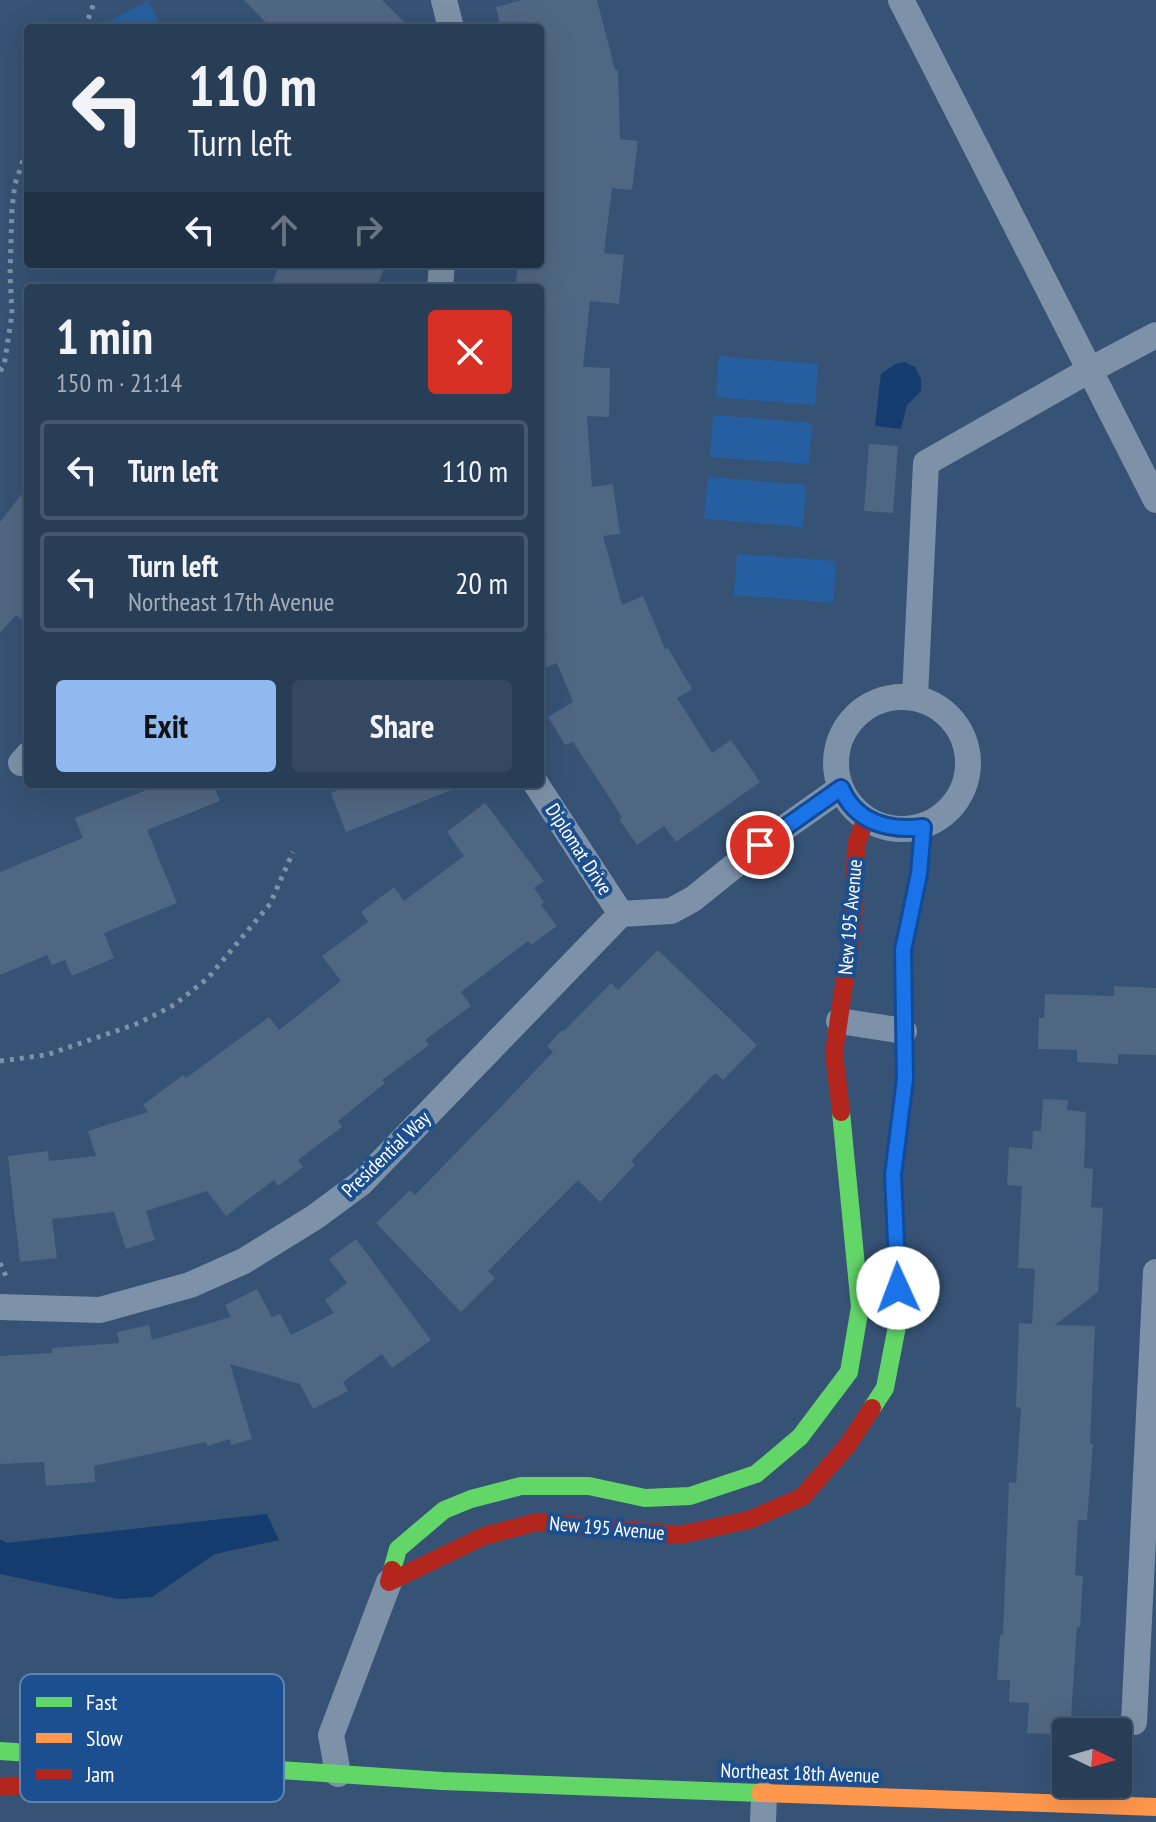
<!DOCTYPE html>
<meta charset="utf-8">
<style>
body{margin:0;font-family:"PT Sans Narrow",sans-serif;background:#344961;color:#f1f3f6;height:100vh;display:flex;flex-direction:column;font-size:30px;white-space:nowrap}
*{box-sizing:border-box;margin:0}
p{font-size:26px;color:#a5aeba}
.icon{flex:none;width:44px;height:44px;fill:none;stroke:currentColor;stroke-width:2;stroke-linecap:round;stroke-linejoin:round}
.map{position:relative;flex:1;overflow:hidden}
.drawer{position:absolute;left:24px;top:284px;width:520px;height:504px;display:flex;flex-direction:column;background:#283e57;border-radius:8px;box-shadow:0 8px 32px #0002,0 0 0 2px #44576d}
.drawer>*{flex:none}
.guide{position:absolute;left:24px;top:24px;width:520px;height:244px;border-radius:8px;box-shadow:0 8px 32px #0002,0 0 0 2px #44576d;background:#283e57;color:#f1f3f6;overflow:hidden}
.needle{width:52px;rotate:95deg}
.fabs{position:absolute;left:1052px;top:1718px;display:grid;gap:16px}
.fabs a{display:grid;place-items:center;width:80px;height:80px;border-radius:8px;background:#283e57;box-shadow:0 8px 32px #0002,0 0 0 2px #44576d;font-size:40px}
.pin{position:absolute;display:grid;place-items:center;width:68px;height:68px;color:#fff;margin:-34px;border:4px solid #fff;border-radius:50%;box-shadow:0 2px 8px #0007}
.me{position:absolute;width:88px;margin:-44px;rotate:358deg;stroke-linejoin:round;filter:drop-shadow(0 0 6px #0008)}
.turn{display:flex;align-items:center;gap:28px;height:168px;padding:0 32px;font-size:36px}
.turn .icon{width:104px;height:104px;stroke-width:2.5}
.turn b{display:block;font-size:56px;line-height:68px}
.lanes{display:flex;align-items:center;height:76px;padding:0 32px;background:#0003;justify-content:center;gap:40px;direction:ltr}
.lanes .off{opacity:.35}
.round{display:grid;place-items:center;flex:none;width:84px;height:84px;border-radius:8px;background:#344961}
.overview{display:flex;align-items:center;justify-content:space-between;height:136px;padding:0 32px}
h1{font-size:48px;font-weight:600;line-height:60px}
.button{display:flex;gap:16px;margin-top:auto;padding:16px 32px}
.button a{flex:1;height:92px;border-radius:8px;background:#90b9f0;color:#111;font-size:32px;font-weight:600;line-height:92px;text-align:center}
.button a+a{background:#344961;color:#f1f3f6}
ul{padding:0;list-style:none}
li{display:flex;align-items:center;gap:24px;height:100px;margin:0 16px 12px;padding:0 16px;border:4px solid #44576d;border-radius:8px}
li div{flex:1}
li b{display:block;font-size:30px}
li em{font-style:normal}
.map>svg:first-child{display:block}
.green{fill:#265fa1}
.water{fill:#153c6e}
.building{fill:#506783}
.lines{fill:none;stroke-linecap:round;stroke-linejoin:round}
.path{stroke:#7d92a8;stroke-width:5;stroke-dasharray:4 6;stroke-linecap:butt}
.street{stroke:#7d92a8;stroke-width:26}
.fast{stroke:#63d668;stroke-width:18}
.slow{stroke:#ff974d;stroke-width:18}
.jam{stroke:#b3261e;stroke-width:18}
.route-casing{stroke:#114b97;stroke-width:20}
.route{stroke:#1a73e8;stroke-width:14}
.labels{text-anchor:middle;stroke-width:8;stroke-linejoin:round;paint-order:stroke}
.street-label{font-size:20px;fill:#fff;stroke:#1b4f8f}
.key{fill:#1b4f8f;stroke:#5f84b1;stroke-width:2}
.key-label{font-size:22px;fill:#fff}
</style>
<div class="map">
<svg width="1156" height="1822" viewBox="0 0 1156 1822">
<rect width="100%" height="100%" fill="#365274"/>
<path class="green" d="M 148,1 L 162,28 L 106,28 L 104,24 Z
M 719,356 L 818,364 L 815,405 L 716,397 Z
M 713,415 L 812,423 L 809,464 L 710,457 Z
M 708,477 L 806,485 L 803,527 L 704,519 Z
M 737,554 L 836,561 L 833,603 L 734,595 Z"/>
<path class="water" d="M 905,362 L 915,367 L 921,379 L 921,391 L 907,405 L 901,429 L 875,426 L 881,374 L 895,364 Z
M 267,1514 L 279,1540 L 215,1554 L 152,1597 L 119,1599 L 0,1574 L 0,1539 L 7,1543 Z"/>
<path class="building" d="M 244,0 L 382,0 L 410,28 L 271,28 Z
M 522,0 L 597,0 L 615,70 L 618,70 L 620,139 L 638,141 L 632,190 L 612,188 L 604,253 L 624,255 L 619,304 L 590,301 L 583,367 L 610,368 L 609,417 L 587,416 L 592,487 L 613,484 L 620,534 L 603,536 L 622,605 L 643,596 L 665,649 L 668,648 L 692,689 L 677,698 L 712,753 L 731,740 L 760,782 L 676,842 L 664,826 L 637,845 L 619,819 L 622,817 L 573,742 L 565,745 L 548,717 L 573,702 L 557,663 L 540,670 L 540,639 L 547,637 L 540,610 L 540,288 L 515,288 L 518,264 L 540,264 L 540,28 L 501,28 L 496,7 Z
M 280,264 L 386,264 L 376,288 L 270,288 Z
M 869,444 L 898,446 L 893,513 L 864,511 Z
M 28,486 L 28,625 L 16,615 L 0,633 L 0,522 Z
M 147,784 L 213,784 L 220,801 L 147,830 L 177,903 L 104,933 L 114,958 L 72,976 L 65,960 L 52,965 L 47,955 L 0,975 L 0,872 L 83,838 L 75,818 L 149,789 Z
M 352,784 L 464,784 L 464,785 L 346,832 L 331,793 Z
M 485,803 L 544,881 L 534,888 L 544,902 L 541,905 L 557,926 L 531,945 L 528,941 L 461,992 L 471,1006 L 425,1040 L 429,1045 L 382,1080 L 385,1083 L 338,1121 L 342,1127 L 298,1160 L 303,1167 L 278,1186 L 274,1180 L 226,1216 L 207,1191 L 146,1211 L 155,1240 L 126,1249 L 114,1212 L 52,1219 L 57,1258 L 20,1262 L 8,1156 L 48,1151 L 49,1161 L 96,1156 L 88,1131 L 148,1112 L 143,1105 L 183,1075 L 186,1078 L 269,1017 L 279,1030 L 341,981 L 322,956 L 368,922 L 361,912 L 394,887 L 404,901 L 464,856 L 447,832 Z
M 658,950 L 757,1045 L 723,1080 L 715,1073 L 631,1161 L 635,1165 L 600,1202 L 578,1180 L 488,1271 L 495,1278 L 461,1312 L 376,1223 L 410,1190 L 415,1195 L 495,1113 L 553,1052 L 547,1046 L 562,1030 L 564,1031 L 611,983 L 618,990 Z
M 1114,986 L 1156,988 L 1156,1055 L 1118,1054 L 1118,1064 L 1077,1062 L 1077,1050 L 1038,1049 L 1039,1018 L 1044,1018 L 1045,994 L 1114,996 Z
M 1043,1099 L 1068,1100 L 1067,1110 L 1086,1112 L 1084,1168 L 1093,1169 L 1091,1207 L 1103,1208 L 1098,1292 L 1055,1325 L 1095,1326 L 1090,1444 L 1093,1444 L 1087,1520 L 1078,1520 L 1075,1575 L 1083,1576 L 1080,1627 L 1077,1627 L 1070,1732 L 1066,1732 L 1066,1735 L 1027,1733 L 1029,1703 L 1009,1702 L 1010,1680 L 997,1680 L 1000,1635 L 1003,1635 L 1009,1482 L 1016,1483 L 1021,1408 L 1016,1407 L 1019,1323 L 1032,1324 L 1035,1269 L 1018,1268 L 1022,1186 L 1007,1185 L 1009,1147 L 1032,1149 L 1033,1131 L 1041,1131 Z
M 356,1239 L 431,1340 L 392,1368 L 382,1354 L 343,1382 L 348,1391 L 313,1409 L 300,1384 L 230,1364 L 252,1439 L 231,1445 L 230,1439 L 207,1446 L 206,1442 L 94,1466 L 95,1482 L 46,1486 L 44,1462 L 0,1464 L 0,1356 L 52,1353 L 52,1348 L 119,1343 L 117,1332 L 149,1325 L 152,1340 L 231,1317 L 225,1305 L 257,1289 L 272,1317 L 280,1314 L 291,1335 L 334,1313 L 325,1300 L 347,1283 L 329,1259 Z"/>
<g class="lines">
<path class="path" d="M 85,28 L 95,0
M 0,371 L 4,366 L 12,314 L 10,274 L 12,208 L 15,184 L 28,146
M 0,1061 L 46,1055 L 139,1023 L 174,1005 L 208,978 L 270,904 L 293,852
M 0,1263 L 8,1281"/>
<path class="street" d="M 444,0 L 451,28
M 901,0 L 1156,500
M 440,288 L 442,264
M836 763a66 66 0 1 1 132 0a66 66 0 1 1-132 0Z
M 915,697 L 926,463 L 1088,371 L 1156,335
M 21,763 L 28,755
M 536,784 L 621,914
M 621,914 L 671,911 L 693,899 L 760,845 L 841,788
M 839,1021 L 904,1031
M 0,1307 L 100,1310 L 190,1285 L 244,1261 L 315,1217 L 361,1183 L 621,914
M 1134,1722 L 1156,1272
M 338,1774 L 331,1735 L 389,1582
M 763,1822 L 764,1795"/>
<path class="fast" d="M 872,1408 L 885,1388 L 899,1316 L 893,1175 L 905,1079 L 903,950 L 919,874 L 923,827
M 392,1570 L 398,1549 L 444,1510 L 471,1499 L 521,1486 L 589,1486 L 645,1498 L 690,1496 L 756,1474 L 800,1437 L 849,1372 L 860,1307 L 841,1112
M 0,1751 L 442,1781 L 760,1793"/>
<path class="slow" d="M 760,1793 L 1156,1807"/>
<path class="jam" d="M 841,1112 L 834,1053 L 853,923 L 856,845 L 866,818
M 392,1570 L 389,1582 L 484,1536 L 537,1522 L 680,1535 L 749,1520 L 802,1497 L 847,1446 L 872,1408
M 0,1786 L 177,1784"/>
</g>
<g class="lines">
<g class="route-casing">
<path id="route" d="M 760,845 L 841,788 C 856,823 889,831 923,827 L 919,874 L 903,950 L 905,1079 L 893,1175 L 898,1288"/>
</g>
<use href="#route" class="route"/>
</g>
<g class="labels">
<g class="street-label">
<text transform="translate(579 849) rotate(57)" y="7">Diplomat Drive</text>
<text transform="translate(850 917) rotate(-85)" y="7">New 195 Avenue</text>
<text transform="translate(386 1154) rotate(-44)" y="7">Presidential Way</text>
<text transform="translate(607 1528) rotate(5)" y="7">New 195 Avenue</text>
<text transform="translate(800 1773) rotate(2)" y="7">Northeast 18th Avenue</text>
</g>
</g>
<rect x="20" y="1674" width="264" height="128" rx="12" class="key"/>
<rect x="36" y="1697" width="36" height="10" fill="#63d668"/>
<rect x="36" y="1733" width="36" height="10" fill="#ff974d"/>
<rect x="36" y="1769" width="36" height="10" fill="#b3261e"/>
<g class="key-label">
<text x="86" y="1710">Fast</text>
<text x="86" y="1746">Slow</text>
<text x="86" y="1782">Jam</text>
</g>
</svg>
<div class="fabs">
<a><svg class="needle" viewBox="-14 -14 28 28"><path d="M0-13l5 13h-10z" fill="#e53935"/><path d="M0 13l5-13h-10z" fill="#a5aeba"/></svg></a>
</div>
<div class="pin" style="left:760px;top:845px;background:#d93025"><svg class="icon" aria-label="arrive" viewBox="0 0 24 24"><path d="M6 21V4h12l-3 4 3 4H6"/></svg></div>
<svg class="me" style="left:898px;top:1288px" viewBox="-20 -20 40 40"><circle r="19" fill="#fff"/><path d="M0-13L10 11 0 6-10 11z" fill="#1a73e8"/></svg>
<div class="guide">
<div class="turn"><svg class="icon" aria-label="left" viewBox="0 0 24 24"><path d="M17 20v-9H6M10 6l-5 5 5 5"/></svg><div><b>110 m</b>Turn left</div></div>
<div class="lanes"><svg class="icon" aria-label="left" viewBox="0 0 24 24"><path d="M17 20v-9H6M10 6l-5 5 5 5"/></svg><svg class="icon off" aria-label="ahead" viewBox="0 0 24 24"><path d="M12 20V5M6 11l6-6 6 6"/></svg><svg class="icon off" aria-label="right" viewBox="0 0 24 24"><path d="M7 20v-9h11M14 6l5 5-5 5"/></svg></div>
</div>
<section class="drawer">
<div class="overview"><div><h1>1 min</h1><p>150 m · 21:14</p></div><a class="round" style="background:#d93025;color:#fff"><svg class="icon" aria-label="close" viewBox="0 0 24 24"><path d="M6 6l12 12M18 6L6 18"/></svg></a></div>
<ul>
<li><svg class="icon" aria-label="left" viewBox="0 0 24 24"><path d="M17 20v-9H6M10 6l-5 5 5 5"/></svg><div><b>Turn left</b></div><em>110 m</em></li>
<li><svg class="icon" aria-label="left" viewBox="0 0 24 24"><path d="M17 20v-9H6M10 6l-5 5 5 5"/></svg><div><b>Turn left</b><p>Northeast 17th Avenue</p></div><em>20 m</em></li>
</ul>
<div class="button"><a>Exit</a><a>Share</a></div>
</section>
</div>
